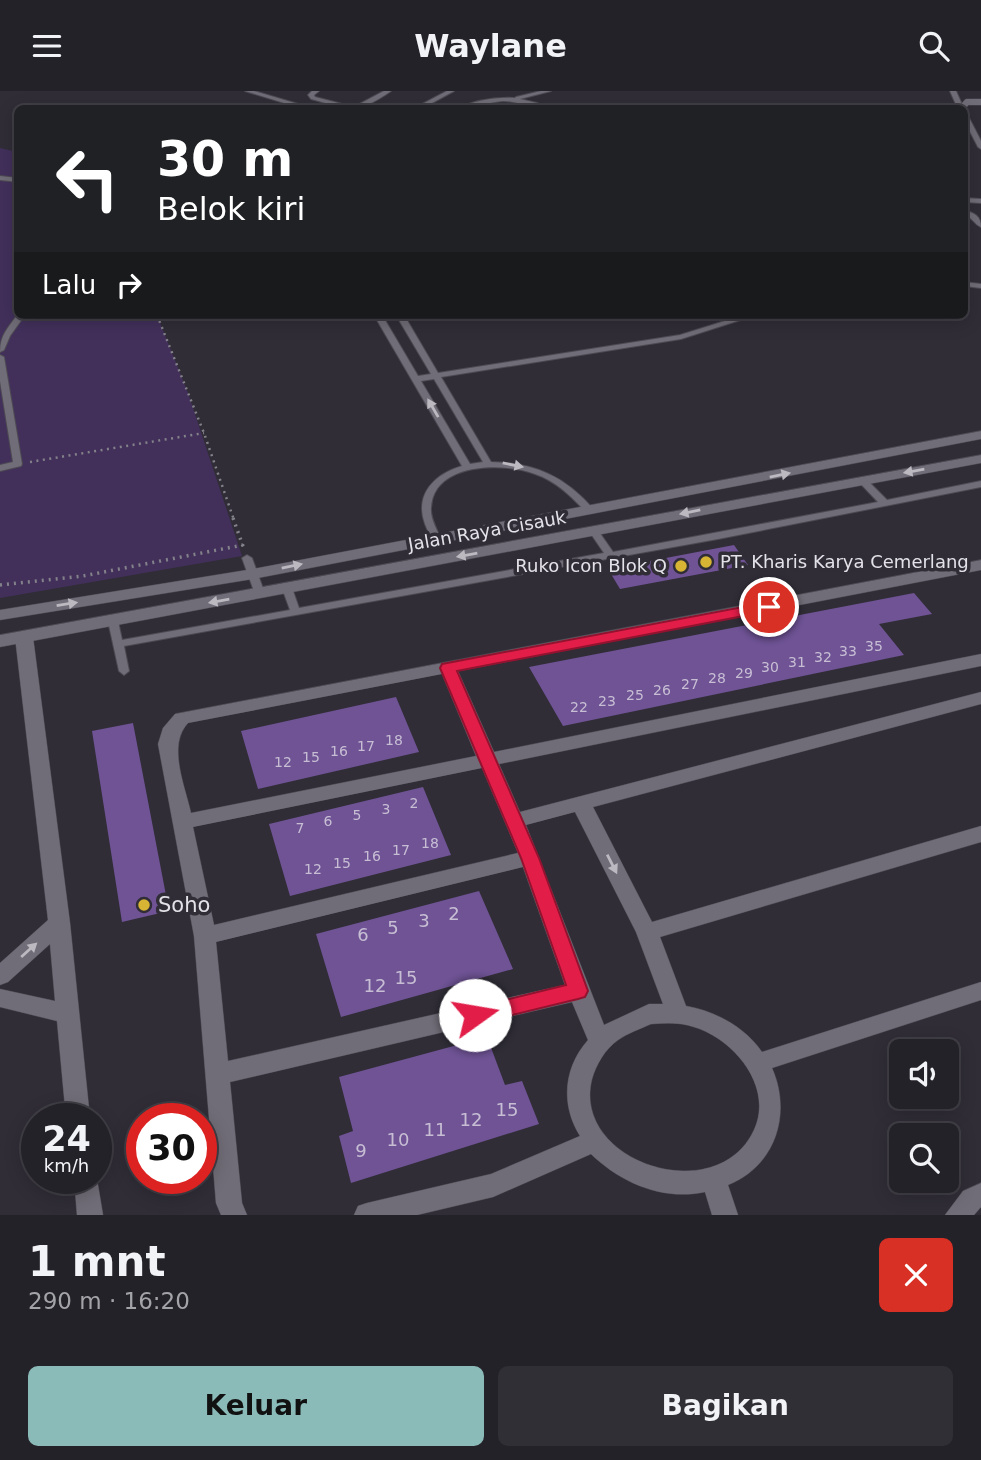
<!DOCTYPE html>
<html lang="id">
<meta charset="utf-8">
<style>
body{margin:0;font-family:"DejaVu Sans",sans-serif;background:#302f35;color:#f1f3f6;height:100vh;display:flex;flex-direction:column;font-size:26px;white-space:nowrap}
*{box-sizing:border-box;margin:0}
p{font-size:23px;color:#a3a4a8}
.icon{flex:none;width:38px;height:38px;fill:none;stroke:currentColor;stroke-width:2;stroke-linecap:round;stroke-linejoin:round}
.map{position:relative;height:1124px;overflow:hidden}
.details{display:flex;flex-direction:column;background:#242229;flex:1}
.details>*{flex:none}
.banner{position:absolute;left:14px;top:14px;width:954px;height:214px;border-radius:10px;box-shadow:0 4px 18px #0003,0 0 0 2px #413f46;background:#202124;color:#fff;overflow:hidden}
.controls{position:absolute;left:889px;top:948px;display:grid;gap:14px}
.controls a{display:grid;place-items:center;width:70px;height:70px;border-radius:10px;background:#242229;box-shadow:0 4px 18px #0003,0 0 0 2px #413f46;font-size:35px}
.speed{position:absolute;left:21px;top:1012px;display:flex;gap:14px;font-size:35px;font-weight:700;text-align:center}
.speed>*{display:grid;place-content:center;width:91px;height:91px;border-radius:50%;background:#242229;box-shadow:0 4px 18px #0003,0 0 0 2px #413f46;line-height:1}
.speed small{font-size:18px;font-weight:400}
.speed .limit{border:10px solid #d22;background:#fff;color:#111}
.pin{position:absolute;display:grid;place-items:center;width:60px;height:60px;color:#fff;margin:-30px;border:4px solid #fff;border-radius:50%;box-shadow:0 2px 7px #0007}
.me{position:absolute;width:77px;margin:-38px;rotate:77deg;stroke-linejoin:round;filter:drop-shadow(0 0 5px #0008)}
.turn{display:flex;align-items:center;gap:24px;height:147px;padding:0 28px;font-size:32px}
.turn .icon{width:91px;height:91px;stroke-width:2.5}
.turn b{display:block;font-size:49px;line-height:60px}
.then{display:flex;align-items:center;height:66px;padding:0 28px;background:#0003;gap:14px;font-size:26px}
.round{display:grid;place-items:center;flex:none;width:74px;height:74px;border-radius:10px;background:#302f35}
.overview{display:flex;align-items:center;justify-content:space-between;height:119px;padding:0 28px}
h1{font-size:42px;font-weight:800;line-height:52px}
.action{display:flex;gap:14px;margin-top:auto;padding:14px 28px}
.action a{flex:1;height:80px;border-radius:10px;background:#8bbbb9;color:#111;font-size:28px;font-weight:800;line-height:80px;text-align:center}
.action a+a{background:#302f35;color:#f1f3f6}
header{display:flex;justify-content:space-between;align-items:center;height:91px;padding:0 28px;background:#242229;font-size:32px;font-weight:800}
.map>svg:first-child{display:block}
.green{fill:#42305b}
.building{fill:#6f5395}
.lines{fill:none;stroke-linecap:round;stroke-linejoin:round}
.lane-casing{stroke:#4d4a53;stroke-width:2}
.street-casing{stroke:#4d4a53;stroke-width:1}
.secondary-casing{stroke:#4d4a53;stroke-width:1}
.path-far1{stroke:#838189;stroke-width:2.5;stroke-dasharray:2 4.5;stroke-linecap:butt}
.path{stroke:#838189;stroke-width:3.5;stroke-dasharray:2 5;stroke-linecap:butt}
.lane{fill:#716d78;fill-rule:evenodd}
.street{fill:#716d78;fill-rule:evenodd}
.secondary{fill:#716d78;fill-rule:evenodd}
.lane-bridge-casing{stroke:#4d4a53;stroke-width:7;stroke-linecap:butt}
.lane-bridge{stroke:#716d78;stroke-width:6}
.oneway{fill:#bcb9c1}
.route{fill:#e11d48;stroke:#92132f;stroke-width:2}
.poi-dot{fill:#d8b434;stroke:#302d37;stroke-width:2.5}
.labels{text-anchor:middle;stroke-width:7;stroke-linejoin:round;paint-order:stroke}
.number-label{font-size:14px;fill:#c7bed4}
.street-label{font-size:18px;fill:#e4e2e9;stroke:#302d37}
.poi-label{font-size:18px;fill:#e4e2e9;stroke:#302d37;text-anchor:start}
.near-number-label{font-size:18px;fill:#c7bed4}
.near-poi-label{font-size:21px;fill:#e4e2e9;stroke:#302d37;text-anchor:start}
</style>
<header><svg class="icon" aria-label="menu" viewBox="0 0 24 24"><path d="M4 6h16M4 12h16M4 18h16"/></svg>Waylane<svg class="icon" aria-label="search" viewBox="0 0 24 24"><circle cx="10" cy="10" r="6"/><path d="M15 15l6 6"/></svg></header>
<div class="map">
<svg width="981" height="1124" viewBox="0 0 981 1124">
<rect width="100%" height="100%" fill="#302d37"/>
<path class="green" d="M 0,57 L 17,61 L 18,224 L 157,224 L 188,302 L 242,465 L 0,507 Z"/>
<path class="building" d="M 734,454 L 748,474 L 620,498 L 608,478 Z
M 914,502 L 932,523 L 879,533 L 904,564 L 563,635 L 529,576 Z
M 396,606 L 419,661 L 258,698 L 241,640 Z
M 133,632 L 169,820 L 122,831 L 92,640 Z
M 423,696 L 451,764 L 290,805 L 269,733 Z
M 479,800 L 513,878 L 341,926 L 316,843 Z
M 487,946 L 505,994 L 522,990 L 539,1033 L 351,1092 L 339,1045 L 353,1040 L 339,986 Z"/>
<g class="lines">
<g class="lane-casing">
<path id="lane" d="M 245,0 L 254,0 L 315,18 L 304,18 Z
M 312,0 L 319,0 L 314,4 L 315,6 L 354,16 L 384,0 L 391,0 C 357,24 349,18 311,8 L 308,4 Z
M 447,0 L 454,0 L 421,18 L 413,18 Z
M 541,0 L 551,0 L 520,8 L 537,12 L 548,18 C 532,18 518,10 503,10 C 487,11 473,18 457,18 C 475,9 495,6 515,7 L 516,6 Z
M 950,0 L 956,0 L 964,18 L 958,18 Z
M 964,21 L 967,23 L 981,50 L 981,58 L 978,56 L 964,29 Z
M 0,85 L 18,87 L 18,91 L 0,89 Z
M 964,107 L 981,108 L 981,112 L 964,111 Z
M 964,119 C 974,122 981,125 981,136 C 974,133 972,126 964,123 Z
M 964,191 L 981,193 L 981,197 L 964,195 Z
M 18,223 L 25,224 L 10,245 L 4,259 L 0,261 C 0,244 8,237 18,223 Z
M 374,224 L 382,224 L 418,285 L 431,283 L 396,224 L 404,224 L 438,282 L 680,244 L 744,224 L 756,224 L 681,248 L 441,286 L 491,371 C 536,372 566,386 595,420 L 593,422 L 587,422 C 572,406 556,390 535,383 C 504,371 433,371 431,417 C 430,427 437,439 441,448 L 436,451 C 430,447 428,440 425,433 C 414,403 435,383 462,375 ZM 434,288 L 483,371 L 470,373 L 421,290 Z
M 0,264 L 4,266 L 22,373 L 21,375 L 0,380 L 0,374 L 13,371 L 0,290 Z
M 863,387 L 866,388 L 887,409 L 981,390 L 981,396 L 718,448 L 124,555 L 129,580 L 124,584 L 119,580 L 108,530 L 109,528 L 117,528 L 118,530 L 122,549 L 290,519 L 282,497 L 287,494 L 292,497 L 299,517 L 604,462 L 589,440 L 594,437 L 597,438 L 613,461 L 878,411 L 858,390 Z
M 247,464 L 252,467 L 265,503 L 264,505 L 260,506 L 255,503 L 242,467 Z"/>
</g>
<g class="street-casing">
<path id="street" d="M 981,469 L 981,479 L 458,580 L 494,661 L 981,563 L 981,575 L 499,673 L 520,721 L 981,601 L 981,613 L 593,716 L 652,831 L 981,735 L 981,751 L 660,846 L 686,915 C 715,920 745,936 762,961 L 981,891 L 981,909 L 772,977 C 792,1022 776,1075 728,1094 L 738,1124 L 712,1124 L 705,1101 C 663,1110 621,1092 591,1063 L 493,1106 L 417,1124 L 354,1124 L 358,1115 L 367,1112 L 491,1083 L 580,1045 C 560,1013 564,976 588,949 L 572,911 L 230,991 L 242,1112 L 247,1124 L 221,1124 L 216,1112 L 194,845 L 158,653 L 163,637 L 175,623 ZM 442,583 L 476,665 L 191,722 C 185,695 167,654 188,632 ZM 482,677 L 518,762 L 214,834 L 193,736 ZM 575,721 L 636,841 L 663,913 L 649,913 L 604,934 L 526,734 ZM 523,776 L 565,894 L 228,970 L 216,851 ZM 651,933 C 665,932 680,931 694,936 C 734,948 774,996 754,1039 C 717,1119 571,1071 592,988 C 596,974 605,958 618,949 C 628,942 640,938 651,933 Z
M 24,540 L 33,546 L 70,832 L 90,1027 L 66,1027 L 57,930 L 0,916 L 0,898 L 55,910 L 50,853 L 8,891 L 0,894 L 0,872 L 48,829 L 15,546 Z
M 96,1082 L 103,1124 L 77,1124 L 74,1087 L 96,1087 Z
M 981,1092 L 981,1116 L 974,1124 L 945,1124 L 963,1100 Z"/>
</g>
<g class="secondary-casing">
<path id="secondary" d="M 981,340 L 981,348 L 253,488 L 0,529 L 0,519 L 253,478 Z
M 981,364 L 981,372 L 0,556 L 0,544 Z"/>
</g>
<path class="path-far1" d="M 157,224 L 204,342 L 234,429
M 30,371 L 204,342"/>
<path class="path" d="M 233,427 L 244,458
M 0,494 L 83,485 L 243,454"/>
<use href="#lane" class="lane"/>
<use href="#street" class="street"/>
<use href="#secondary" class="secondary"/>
<g class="lane-bridge-casing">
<path id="lane-bridge" d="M 961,18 L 967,11 L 981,11"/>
</g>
<use href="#lane-bridge" class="lane-bridge"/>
</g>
<defs><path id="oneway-solid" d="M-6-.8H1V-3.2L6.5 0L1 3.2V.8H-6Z" transform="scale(1.75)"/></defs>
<g class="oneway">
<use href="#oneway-solid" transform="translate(433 317) rotate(-120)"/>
<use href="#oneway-solid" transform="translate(513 374) rotate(11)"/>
<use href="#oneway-solid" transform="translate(914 380) rotate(170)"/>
<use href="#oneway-solid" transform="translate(780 384) rotate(-11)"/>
<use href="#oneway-solid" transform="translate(690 421) rotate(169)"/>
<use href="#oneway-solid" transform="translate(467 464) rotate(170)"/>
<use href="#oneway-solid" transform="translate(292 475) rotate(-11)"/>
<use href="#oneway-solid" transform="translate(219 510) rotate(170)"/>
<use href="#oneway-solid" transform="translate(67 513) rotate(-9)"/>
<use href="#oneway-solid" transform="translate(612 773) rotate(63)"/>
<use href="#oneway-solid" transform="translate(29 859) rotate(-42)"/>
</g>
<path class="route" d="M 769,511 L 775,512 L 775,519 L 457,580 L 539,767 L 588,900 L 585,906 L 578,908 L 475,933 L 468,930 L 465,924 L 468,918 L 566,894 L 521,767 L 440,577 L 442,573 Z"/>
<g class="poi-dot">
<circle cx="706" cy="471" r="7"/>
<circle cx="681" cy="475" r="7"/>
<circle cx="144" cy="814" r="7"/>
</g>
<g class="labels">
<g class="number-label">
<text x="874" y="560">35</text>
<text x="848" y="565">33</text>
<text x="823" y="571">32</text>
<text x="797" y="576">31</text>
<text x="770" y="581">30</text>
<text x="744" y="587">29</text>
<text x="717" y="592">28</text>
<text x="690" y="598">27</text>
<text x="662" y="604">26</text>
<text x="635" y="609">25</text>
<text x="607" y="615">23</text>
<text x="579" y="621">22</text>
<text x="394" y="654">18</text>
<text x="366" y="660">17</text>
<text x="339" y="665">16</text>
<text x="311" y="671">15</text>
<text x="283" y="676">12</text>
<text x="414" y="717">2</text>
<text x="386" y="723">3</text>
<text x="357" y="729">5</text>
<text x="328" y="735">6</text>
<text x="300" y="742">7</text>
<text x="430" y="757">18</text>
<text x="401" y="764">17</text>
<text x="372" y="770">16</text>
<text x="342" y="777">15</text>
<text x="313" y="783">12</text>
</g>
<g class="street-label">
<text transform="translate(487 440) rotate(-10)" y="6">Jalan Raya Cisauk</text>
</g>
<g class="poi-label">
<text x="720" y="477">PT. Kharis Karya Cemerlang</text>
<text x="667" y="481" text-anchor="end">Ruko Icon Blok Q</text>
</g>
<g class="near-number-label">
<text x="454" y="829">2</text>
<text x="424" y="836">3</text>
<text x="393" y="843">5</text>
<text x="363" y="850">6</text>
<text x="406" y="893">15</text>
<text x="375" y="901">12</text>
<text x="507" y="1025">15</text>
<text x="471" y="1035">12</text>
<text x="435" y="1045">11</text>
<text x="398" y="1055">10</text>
<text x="361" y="1066">9</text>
</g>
<g class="near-poi-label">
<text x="158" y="821">Soho</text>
</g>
</g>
</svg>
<div class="controls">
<a><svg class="icon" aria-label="sound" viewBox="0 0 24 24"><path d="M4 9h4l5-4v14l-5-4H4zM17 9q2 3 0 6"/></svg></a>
<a><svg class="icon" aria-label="search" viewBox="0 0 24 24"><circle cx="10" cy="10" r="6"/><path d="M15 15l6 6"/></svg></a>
</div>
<div class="speed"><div>24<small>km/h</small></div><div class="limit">30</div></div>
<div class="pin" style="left:769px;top:516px;background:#d93025"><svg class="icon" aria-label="arrive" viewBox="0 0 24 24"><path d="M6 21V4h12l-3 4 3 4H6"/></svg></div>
<svg class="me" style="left:475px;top:924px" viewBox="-20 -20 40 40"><circle r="19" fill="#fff"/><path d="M0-13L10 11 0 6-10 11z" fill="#e11d48"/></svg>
<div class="banner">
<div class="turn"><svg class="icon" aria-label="left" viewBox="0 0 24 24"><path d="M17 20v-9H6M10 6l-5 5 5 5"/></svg><div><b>30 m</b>Belok kiri</div></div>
<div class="then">Lalu<svg class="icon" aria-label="right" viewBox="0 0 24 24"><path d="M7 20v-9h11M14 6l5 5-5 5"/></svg></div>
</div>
</div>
<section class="details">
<div class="overview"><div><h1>1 mnt</h1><p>290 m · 16:20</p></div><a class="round" style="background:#d93025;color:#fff"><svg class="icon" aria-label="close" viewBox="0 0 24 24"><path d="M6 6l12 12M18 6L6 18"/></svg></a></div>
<div class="action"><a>Keluar</a><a>Bagikan</a></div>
</section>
